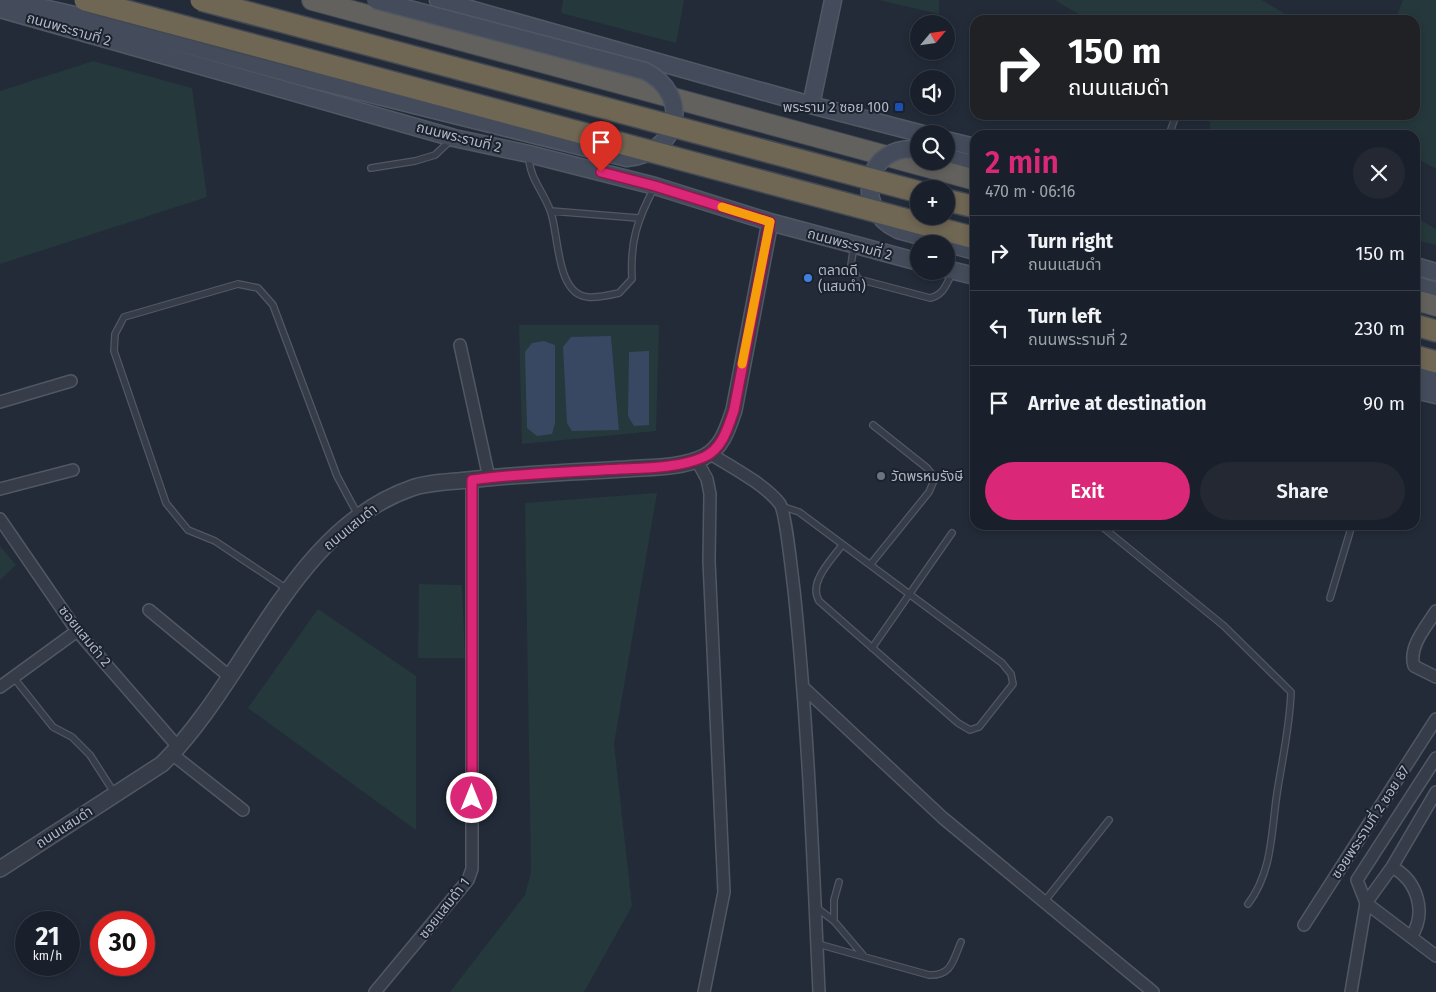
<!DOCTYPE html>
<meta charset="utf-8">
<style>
body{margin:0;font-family:"Fira Sans","Noto Sans Thai",sans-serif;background:#232833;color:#f1f3f6;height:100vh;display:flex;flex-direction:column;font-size:19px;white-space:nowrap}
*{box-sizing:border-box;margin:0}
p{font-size:16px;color:#9fa3a9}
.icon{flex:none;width:28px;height:28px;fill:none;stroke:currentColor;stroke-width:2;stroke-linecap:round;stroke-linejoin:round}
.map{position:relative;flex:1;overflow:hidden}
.drawer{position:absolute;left:970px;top:130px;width:450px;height:400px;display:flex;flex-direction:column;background:#1a202b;border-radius:15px;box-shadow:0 2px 8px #0003,0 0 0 1px #383e47}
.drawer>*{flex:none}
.top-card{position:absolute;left:970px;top:15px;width:450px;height:105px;border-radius:15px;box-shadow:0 2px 8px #0003,0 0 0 1px #383e47;background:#202124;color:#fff;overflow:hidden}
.needle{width:32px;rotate:61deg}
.controls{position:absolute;left:910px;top:15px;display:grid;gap:10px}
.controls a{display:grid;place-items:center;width:45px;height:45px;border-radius:50%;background:#1a202b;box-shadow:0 2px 8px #0003,0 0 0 1px #383e47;font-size:25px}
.speed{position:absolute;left:15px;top:911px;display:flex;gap:10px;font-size:25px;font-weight:700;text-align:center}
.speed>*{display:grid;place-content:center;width:65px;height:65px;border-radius:50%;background:#1a202b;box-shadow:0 2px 8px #0003,0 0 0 1px #383e47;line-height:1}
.speed small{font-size:12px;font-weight:400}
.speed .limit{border:8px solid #d22;background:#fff;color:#111}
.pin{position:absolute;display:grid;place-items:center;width:42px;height:42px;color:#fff;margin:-51px -21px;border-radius:50% 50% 50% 0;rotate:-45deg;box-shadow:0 0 5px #0007}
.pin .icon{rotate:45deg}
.me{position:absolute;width:55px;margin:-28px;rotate:0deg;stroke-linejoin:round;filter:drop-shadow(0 0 4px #0008)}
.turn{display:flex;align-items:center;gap:18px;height:105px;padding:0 15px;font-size:22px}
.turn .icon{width:65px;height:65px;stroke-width:2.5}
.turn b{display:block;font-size:35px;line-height:42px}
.round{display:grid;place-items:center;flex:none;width:52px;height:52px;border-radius:26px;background:#232833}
.summary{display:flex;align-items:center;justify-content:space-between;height:85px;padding:0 15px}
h1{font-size:30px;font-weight:600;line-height:38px;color:#db2777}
.action{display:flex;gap:10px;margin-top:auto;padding:10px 15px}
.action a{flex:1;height:58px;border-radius:30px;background:#db2777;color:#fff;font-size:20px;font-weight:600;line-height:58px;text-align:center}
.action a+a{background:#232833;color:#f1f3f6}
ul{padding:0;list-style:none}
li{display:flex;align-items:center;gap:15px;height:75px;padding:0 15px;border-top:1px solid #383e47}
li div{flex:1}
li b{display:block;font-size:19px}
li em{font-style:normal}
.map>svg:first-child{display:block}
.green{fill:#25383b;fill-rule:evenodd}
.water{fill:#394862}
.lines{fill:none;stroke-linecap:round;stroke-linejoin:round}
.service-casing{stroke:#515864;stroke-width:8}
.minor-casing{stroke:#515864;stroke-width:14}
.tertiary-casing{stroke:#515864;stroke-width:18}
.secondary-casing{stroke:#515864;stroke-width:19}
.trunk-casing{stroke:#414854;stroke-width:22}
.motorway-casing{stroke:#414854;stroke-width:24}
.service{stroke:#363d49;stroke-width:5.5}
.minor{stroke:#363d49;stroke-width:11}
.tertiary{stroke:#363d49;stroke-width:15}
.secondary{stroke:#444c5c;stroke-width:16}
.trunk{stroke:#62615e;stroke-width:20}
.motorway{stroke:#6f6653;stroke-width:21}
.secondary-bridge-casing{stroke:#515864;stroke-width:19;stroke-linecap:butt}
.motorway-bridge-casing{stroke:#414854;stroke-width:24;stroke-linecap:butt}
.secondary-bridge{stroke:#444c5c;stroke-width:16}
.motorway-bridge{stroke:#6f6653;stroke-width:21}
.route-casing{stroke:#8e194d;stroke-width:12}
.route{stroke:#db2777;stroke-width:9}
.slow{stroke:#f59e0b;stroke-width:9}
.transit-dot{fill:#1a4fb4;stroke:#1b222e;stroke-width:2}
.shop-dot{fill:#3f7fe0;stroke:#1b222e;stroke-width:2}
.worship-dot{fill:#6b7280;stroke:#1b222e;stroke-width:2}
.labels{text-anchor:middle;stroke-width:4;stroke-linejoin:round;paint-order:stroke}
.street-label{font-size:14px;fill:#b1b8c5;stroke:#1b222e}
.poi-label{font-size:14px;fill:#b1b8c5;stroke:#1b222e;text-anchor:start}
</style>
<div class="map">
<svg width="1436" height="992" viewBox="0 0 1436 992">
<rect width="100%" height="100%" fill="#232b39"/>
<path class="green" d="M 563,0 L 684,0 L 676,43 L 561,13 Z
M 879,0 L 939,0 L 939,14 Z
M 1055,0 L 1262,0 L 1295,20 L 1088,20 Z
M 1403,0 L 1436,0 L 1436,169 L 1415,157 L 1415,135 L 1209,135 L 1211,115 L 1415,115 L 1415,20 L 1395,20 Z
M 93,61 L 192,88 L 207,197 L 0,264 L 0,91 Z
M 1415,217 L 1436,229 L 1436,245 L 1415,240 Z
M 519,325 L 659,325 L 656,431 L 522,444 ZM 611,336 L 619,429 L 596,429 Z
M 657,493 L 614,744 L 632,906 L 584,992 L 450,992 L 525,895 L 531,872 L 525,503 Z
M 0,546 L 16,565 L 0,580 Z
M 419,584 L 462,585 L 465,658 L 418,658 Z
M 318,609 L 416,676 L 416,830 L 248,708 Z"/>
<path class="water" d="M 611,336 L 619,430 L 572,431 L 567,423 L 563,347 L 571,337 Z
M 544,341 L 555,345 L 555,423 L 552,434 L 537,436 L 527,428 L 525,352 L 532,343 Z
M 649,351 L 649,425 L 634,426 L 628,416 L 629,352 Z"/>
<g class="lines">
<g class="service-casing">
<path id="service" d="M 1169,135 L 1176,115
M 529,157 C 529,177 543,191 550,210 C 559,230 555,295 588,297 C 598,298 610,295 619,293 L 632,279 C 630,242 637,220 654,188
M 371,168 L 415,161 L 435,155 L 452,139
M 551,211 L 638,218
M 854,245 L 851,265 L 858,279 L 930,298 C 944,295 947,283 953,271
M 781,506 L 799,512 L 1002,663 L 1011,674 L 1013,684 L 979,727 L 970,730 L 958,723 L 819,601 C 808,582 831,561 842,545
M 1100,525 L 1224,626 L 1291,692 C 1290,724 1283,756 1278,787 C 1271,827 1274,870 1248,904
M 870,565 L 929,492 L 935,478 L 927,468 L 873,425
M 287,589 L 215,541 L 188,530 L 166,503 L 114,351 L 115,334 L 124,317 L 238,284 L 258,288 L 273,305 L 337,476 L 359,517
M 1330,598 L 1352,525
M 872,648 L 952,533
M 14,678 L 53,727 L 72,737 L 90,755 L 115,794
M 1044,902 L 1109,820
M 817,908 L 834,921 L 863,955
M 834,921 L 834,900 L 839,882
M 818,944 L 929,975 C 952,976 953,960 961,942"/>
</g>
<g class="minor-casing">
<path id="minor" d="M 460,345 L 489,478
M 0,402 L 71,381
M 709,453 C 730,466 766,485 780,504 C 786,513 792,576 794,590 C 808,724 813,858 819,992
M 696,459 L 707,479 L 710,494 L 709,561 L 724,892 L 704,992
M 0,489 L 73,470
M 0,519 L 77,631 L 178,747
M 149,610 L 230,677
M 1436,611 C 1426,627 1408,647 1414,666 L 1436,677
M 0,687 L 77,631
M 804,688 L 943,818 L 1153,992
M 172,754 L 243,810
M 1436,758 L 1357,880 L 1366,903 L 1436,956
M 1392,867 C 1418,881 1427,913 1411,937
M 1304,925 L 1436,719
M 375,992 L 468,880 L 472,869 L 472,480
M 1351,992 L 1366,903 L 1392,867 L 1436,792"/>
</g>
<g class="tertiary-casing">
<path id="tertiary" d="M 0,869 L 162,764 C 247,681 292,529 412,488 C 429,482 450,482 468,480 C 520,474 573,472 626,469 C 650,467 682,468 704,457 C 722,448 728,428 734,410 L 770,222"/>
</g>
<g class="secondary-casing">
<path id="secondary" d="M 8,0 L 88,18 L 310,79
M 438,0 L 811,105 L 923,134
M 0,9 L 454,138 L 529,154 L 655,186 L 770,222 L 919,262
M 811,105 L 833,0
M 946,140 L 975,147
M 946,157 L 975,165
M 1415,266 L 1436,272
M 946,269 L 975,276
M 1415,285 L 1436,291
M 1415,374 L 1436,380
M 1415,390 L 1436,395"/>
</g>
<g class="trunk-casing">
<path id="trunk" d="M 312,0 L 975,180
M 1415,300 L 1436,306"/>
</g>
<g class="motorway-casing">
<path id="motorway" d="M 946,200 L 975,207
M 1415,325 L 1436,331
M 1415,356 L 1436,362"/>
</g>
<use href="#service" class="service"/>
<use href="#minor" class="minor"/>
<use href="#tertiary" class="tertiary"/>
<use href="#secondary" class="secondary"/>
<use href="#trunk" class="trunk"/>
<use href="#motorway" class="motorway"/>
<g class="secondary-bridge-casing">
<path id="secondary-bridge" d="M 310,79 L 627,158 C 680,153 692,95 645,71 L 375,0
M 919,150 C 866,142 851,208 898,230 L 975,251"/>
</g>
<g class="motorway-bridge-casing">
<path id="motorway-bridge" d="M 85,0 L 975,238
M 201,0 L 919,192"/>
</g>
<use href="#secondary-bridge" class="secondary-bridge"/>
<use href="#motorway-bridge" class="motorway-bridge"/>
</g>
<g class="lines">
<g class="route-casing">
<path id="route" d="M 472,798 L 472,480 C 521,473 571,472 621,469 C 647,468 679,468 704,457 C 722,449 728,428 734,410 L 770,222 L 655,186 L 601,172"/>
</g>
<use href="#route" class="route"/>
<path class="slow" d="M 722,207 L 770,222 L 742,364"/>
</g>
<rect class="transit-dot" x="894" y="102" width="10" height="10" rx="2.5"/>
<circle class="shop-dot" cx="808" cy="278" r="5"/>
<circle class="worship-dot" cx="881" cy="476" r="5"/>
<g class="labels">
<g class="street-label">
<text transform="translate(69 29) rotate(16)" y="5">ถนนพระรามที่ 2</text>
<text transform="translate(459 137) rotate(14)" y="5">ถนนพระรามที่ 2</text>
<text transform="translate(850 244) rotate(15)" y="5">ถนนพระรามที่ 2</text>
<text transform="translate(350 527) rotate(-39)" y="5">ถนนแสมดำ</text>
<text transform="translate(85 636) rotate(51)" y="5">ซอยแสมดำ 2</text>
<text transform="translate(1370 822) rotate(-57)" y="5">ซอยพระรามที่ 2 ซอย 87</text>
<text transform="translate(64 827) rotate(-33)" y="5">ถนนแสมดำ</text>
<text transform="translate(444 908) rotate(-52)" y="5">ซอยแสมดำ 1</text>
</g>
<g class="poi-label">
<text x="889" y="112" text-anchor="end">พระราม 2 ซอย 100</text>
<text x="818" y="275">ตลาดดี<tspan x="818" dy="16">(แสมดำ)</tspan></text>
<text x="891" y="481">วัดพรหมรังษี</text>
</g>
</g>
</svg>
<div class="controls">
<a><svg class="needle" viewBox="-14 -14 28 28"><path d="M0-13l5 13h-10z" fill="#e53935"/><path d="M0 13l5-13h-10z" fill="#9fa3a9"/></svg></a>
<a><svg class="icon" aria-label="sound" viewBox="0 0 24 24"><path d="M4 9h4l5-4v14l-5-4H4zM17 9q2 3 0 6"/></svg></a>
<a><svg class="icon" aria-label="search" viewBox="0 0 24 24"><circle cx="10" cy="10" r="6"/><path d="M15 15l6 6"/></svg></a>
<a>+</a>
<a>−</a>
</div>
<div class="speed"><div>21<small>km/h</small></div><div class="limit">30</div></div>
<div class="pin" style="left:601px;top:172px;background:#d93025"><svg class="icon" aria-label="arrive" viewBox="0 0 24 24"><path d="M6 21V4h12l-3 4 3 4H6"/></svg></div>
<svg class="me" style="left:472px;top:798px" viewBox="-20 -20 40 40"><circle r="17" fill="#db2777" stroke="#fff" stroke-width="3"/><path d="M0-11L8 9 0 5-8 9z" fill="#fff"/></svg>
<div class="top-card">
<div class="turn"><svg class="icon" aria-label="right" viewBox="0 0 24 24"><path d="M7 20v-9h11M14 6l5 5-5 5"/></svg><div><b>150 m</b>ถนนแสมดำ</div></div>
</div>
<section class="drawer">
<div class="summary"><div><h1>2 min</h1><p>470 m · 06:16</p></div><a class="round"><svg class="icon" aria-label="close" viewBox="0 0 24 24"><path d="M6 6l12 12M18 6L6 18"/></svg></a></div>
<ul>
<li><svg class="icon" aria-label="right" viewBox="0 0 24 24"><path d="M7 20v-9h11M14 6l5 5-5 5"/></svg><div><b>Turn right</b><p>ถนนแสมดำ</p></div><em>150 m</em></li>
<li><svg class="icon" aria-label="left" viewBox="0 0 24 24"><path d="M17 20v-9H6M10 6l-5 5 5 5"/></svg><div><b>Turn left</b><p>ถนนพระรามที่ 2</p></div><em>230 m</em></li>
<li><svg class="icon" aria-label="arrive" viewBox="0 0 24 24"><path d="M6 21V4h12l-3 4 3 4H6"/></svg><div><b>Arrive at destination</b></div><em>90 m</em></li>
</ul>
<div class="action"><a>Exit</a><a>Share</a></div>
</section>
</div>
